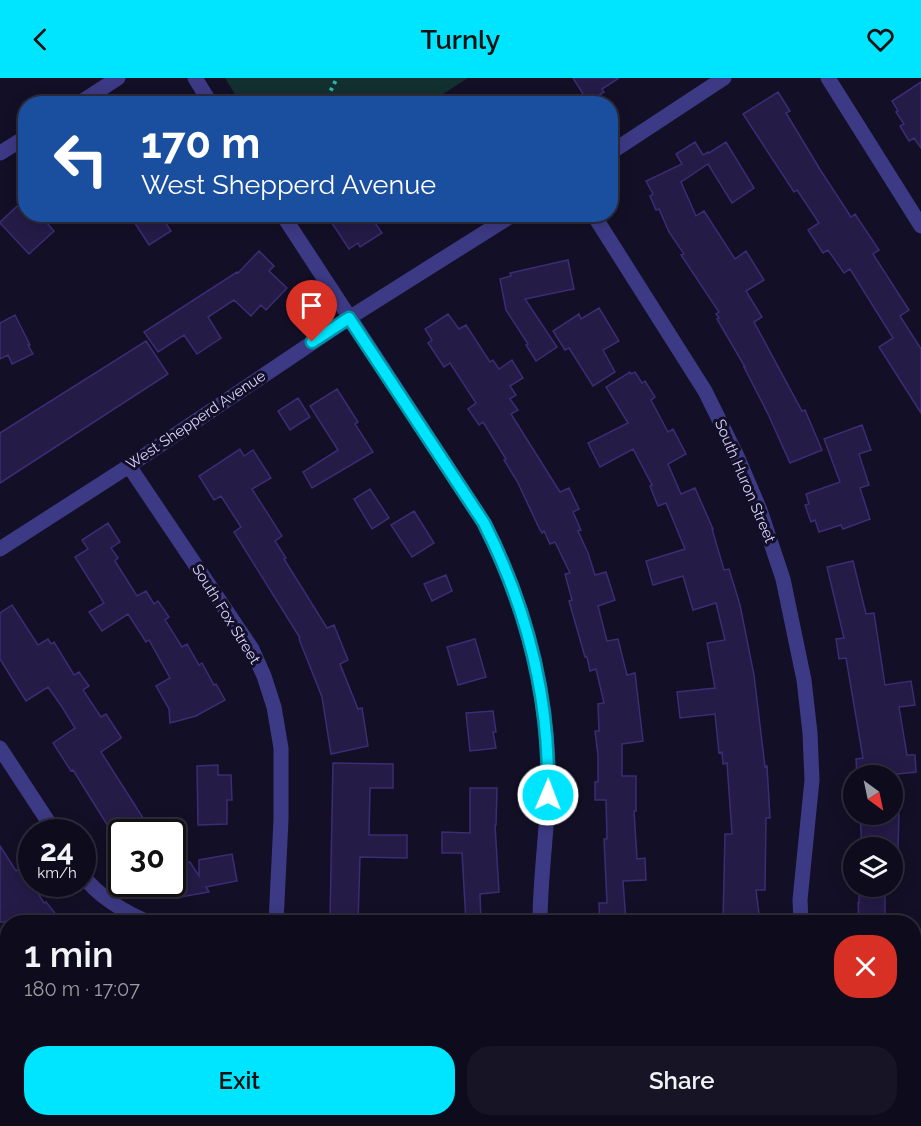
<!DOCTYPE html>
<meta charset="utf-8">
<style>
body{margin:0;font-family:Raleway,sans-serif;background:#171425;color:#f1f3f6;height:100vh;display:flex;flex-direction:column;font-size:22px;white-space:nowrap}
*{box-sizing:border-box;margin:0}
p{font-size:20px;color:#9b9ba3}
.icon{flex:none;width:33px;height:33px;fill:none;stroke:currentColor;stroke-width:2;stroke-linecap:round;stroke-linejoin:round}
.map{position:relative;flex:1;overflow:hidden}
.side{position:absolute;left:0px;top:837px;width:921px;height:212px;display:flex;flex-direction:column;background:#0e0b1c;border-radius:24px 24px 0 0;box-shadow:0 3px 15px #0003,0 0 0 2px #2e2b3b}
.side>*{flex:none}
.guide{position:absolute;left:18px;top:18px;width:600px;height:126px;border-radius:24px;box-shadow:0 3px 15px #0003,0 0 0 2px #2e2b3b;background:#1a4fa0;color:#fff;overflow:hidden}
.needle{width:39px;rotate:147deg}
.controls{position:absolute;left:843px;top:687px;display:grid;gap:12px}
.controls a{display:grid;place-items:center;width:60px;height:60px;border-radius:50%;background:#0e0b1c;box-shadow:0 3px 15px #0003,0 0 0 2px #2e2b3b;font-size:30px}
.speed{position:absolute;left:18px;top:741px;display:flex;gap:12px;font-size:30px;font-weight:700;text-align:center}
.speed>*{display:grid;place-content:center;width:78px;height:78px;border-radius:50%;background:#0e0b1c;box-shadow:0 3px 15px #0003,0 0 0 2px #2e2b3b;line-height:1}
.speed small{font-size:15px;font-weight:400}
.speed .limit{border:3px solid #111;border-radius:9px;background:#fff;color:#111}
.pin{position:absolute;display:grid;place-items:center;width:51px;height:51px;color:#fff;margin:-62px -26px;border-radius:50% 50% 50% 0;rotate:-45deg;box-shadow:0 0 6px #0007}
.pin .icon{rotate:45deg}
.me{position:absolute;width:66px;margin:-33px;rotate:1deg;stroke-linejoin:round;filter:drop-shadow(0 0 4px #0008)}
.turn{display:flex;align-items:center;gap:21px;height:126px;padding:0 24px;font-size:27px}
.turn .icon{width:78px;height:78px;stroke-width:2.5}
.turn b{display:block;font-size:42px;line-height:51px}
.round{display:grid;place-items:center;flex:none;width:63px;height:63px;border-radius:24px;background:#171425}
.overview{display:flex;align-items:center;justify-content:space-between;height:102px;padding:0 24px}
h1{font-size:36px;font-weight:600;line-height:45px}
.action{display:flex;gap:12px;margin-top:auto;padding:12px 24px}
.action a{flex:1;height:69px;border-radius:24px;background:#00e5ff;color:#111;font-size:24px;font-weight:600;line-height:69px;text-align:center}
.action a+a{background:#171425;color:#f1f3f6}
header{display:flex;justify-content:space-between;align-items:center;height:78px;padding:0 24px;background:#00e5ff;color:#111;font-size:27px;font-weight:600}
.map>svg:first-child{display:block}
.green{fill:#12302f}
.building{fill:#241b47;stroke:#3b2d73;stroke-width:1.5}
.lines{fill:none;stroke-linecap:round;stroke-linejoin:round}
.path{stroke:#2fb8b0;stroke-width:4;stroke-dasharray:3 4.5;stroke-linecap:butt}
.minor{stroke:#3d3a85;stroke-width:15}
.route-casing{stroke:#0095a6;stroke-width:15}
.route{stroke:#00e5ff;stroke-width:10}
.labels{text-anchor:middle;stroke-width:6;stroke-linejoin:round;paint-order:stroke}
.street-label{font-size:15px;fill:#d9d4ff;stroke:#130f26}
</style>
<header><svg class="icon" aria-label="back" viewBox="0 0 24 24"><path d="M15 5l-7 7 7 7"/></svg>Turnly<svg class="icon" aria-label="heart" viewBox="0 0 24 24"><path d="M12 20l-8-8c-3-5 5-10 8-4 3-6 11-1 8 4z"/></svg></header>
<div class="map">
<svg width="921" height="1048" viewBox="0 0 921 1048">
<rect width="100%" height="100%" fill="#130f26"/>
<path class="green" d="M 225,0 L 468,0 L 429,25 L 241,26 Z"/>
<path class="building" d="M 573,0 L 619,0 L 602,11 L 604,14 L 588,24 Z
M 921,4 L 921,70 L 914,60 L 909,63 L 900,48 L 904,46 L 896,34 L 898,33 L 892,23 Z
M 778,14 L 790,33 L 786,35 L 821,93 L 851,139 L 855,136 L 879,172 L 873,176 L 909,232 L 900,238 L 921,271 L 921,335 L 879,269 L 893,260 L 850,191 L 844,195 L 828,172 L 823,175 L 808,152 L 819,145 L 797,112 L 794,114 L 743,36 Z
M 695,64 L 703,77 L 708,74 L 709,75 L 726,64 L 754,110 L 732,125 L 708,86 L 681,104 L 696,138 L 704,133 L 735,181 L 746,173 L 764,202 L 746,213 L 762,239 L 754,244 L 802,333 L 805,332 L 822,372 L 790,385 L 768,336 L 744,289 L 745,289 L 717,241 L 719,240 L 716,236 L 719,234 L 681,177 L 684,176 L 669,154 L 659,131 L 656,132 L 650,118 L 653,116 L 646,103 L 682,86 L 676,76 Z
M 26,120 L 26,136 L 39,136 L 54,153 L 29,176 L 0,145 L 0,144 Z
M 129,136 L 160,136 L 171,153 L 149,167 Z
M 326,136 L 369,136 L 382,155 L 360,169 L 358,165 L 349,171 Z
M 259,173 L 274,188 L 269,193 L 287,210 L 266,232 L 261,227 L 251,238 L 234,222 L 208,239 L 221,260 L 197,276 L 184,257 L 158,274 L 144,254 L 237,194 L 238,195 Z
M 568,182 L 574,211 L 525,221 L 557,269 L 536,283 L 526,267 L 528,266 L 506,232 L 500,201 L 511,198 L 510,195 Z
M 599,230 L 619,263 L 603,272 L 615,294 L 593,308 L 569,270 L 565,272 L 553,253 L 579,236 L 581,241 Z
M 448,236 L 459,251 L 466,247 L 490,284 L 493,282 L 499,291 L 512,282 L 523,300 L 510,308 L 516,317 L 510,321 L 518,332 L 511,336 L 560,414 L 569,410 L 579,431 L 573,434 L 581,452 L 578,453 L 588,475 L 595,497 L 606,494 L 615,522 L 598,528 L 607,563 L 618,561 L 627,597 L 635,595 L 643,663 L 622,666 L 622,698 L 636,698 L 636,733 L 634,733 L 637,781 L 645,780 L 646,802 L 623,803 L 626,844 L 600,844 L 599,825 L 607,825 L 604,761 L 607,761 L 606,722 L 595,722 L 595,704 L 598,704 L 598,677 L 595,653 L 599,653 L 598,626 L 604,625 L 596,591 L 590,593 L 587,579 L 585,579 L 569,523 L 572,522 L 565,496 L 570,495 L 555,464 L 550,466 L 544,453 L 542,455 L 540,452 L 517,403 L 504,382 L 506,381 L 483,344 L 479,347 L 468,331 L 476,325 L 450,285 L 444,289 L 428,265 L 432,262 L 425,251 Z
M 15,237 L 30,267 L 28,267 L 33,276 L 12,286 L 8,277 L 0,281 L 0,245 Z
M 146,263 L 168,296 L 0,405 L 0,355 Z
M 630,294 L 631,296 L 635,294 L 642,305 L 645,303 L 655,319 L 651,322 L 668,354 L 673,351 L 686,376 L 668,386 L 681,416 L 695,410 L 713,451 L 712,451 L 724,492 L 729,491 L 740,527 L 754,597 L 765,689 L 767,688 L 770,740 L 766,740 L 765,812 L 756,812 L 760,844 L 723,844 L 725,756 L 732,756 L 727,685 L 723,686 L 722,674 L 719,675 L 715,636 L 680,640 L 677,614 L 715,610 L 707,565 L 725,562 L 716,525 L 693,532 L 683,498 L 653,507 L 646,483 L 685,471 L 666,425 L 658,428 L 650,408 L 652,407 L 633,371 L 600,389 L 588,365 L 628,345 L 606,309 Z
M 337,311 L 358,344 L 355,346 L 373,374 L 312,410 L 303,394 L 338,372 L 310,328 Z
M 298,320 L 310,339 L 290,352 L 278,333 Z
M 862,347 L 871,372 L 859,376 L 869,407 L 860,410 L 870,441 L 843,451 L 841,447 L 819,454 L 815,442 L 811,444 L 805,427 L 809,426 L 806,416 L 840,404 L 824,361 Z
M 240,371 L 244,378 L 253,372 L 271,400 L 252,411 L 282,458 L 275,463 L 286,480 L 284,481 L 327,550 L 334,547 L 348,582 L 340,586 L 358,631 L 362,630 L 368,668 L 331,676 L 322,619 L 299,561 L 300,560 L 234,454 L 241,449 L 221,418 L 214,422 L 199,398 Z
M 370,411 L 389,440 L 372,451 L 354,421 Z
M 414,433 L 434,465 L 412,479 L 391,447 Z
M 108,445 L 120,464 L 111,470 L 118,480 L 115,483 L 137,518 L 146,513 L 154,526 L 158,523 L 169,539 L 165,542 L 182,569 L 187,566 L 199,587 L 202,585 L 214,607 L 216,606 L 225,622 L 196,638 L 170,645 L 169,631 L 156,608 L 170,600 L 149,562 L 146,564 L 128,536 L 102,553 L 89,534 L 104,525 L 75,479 L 88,471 L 82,462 Z
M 853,483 L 866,536 L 874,535 L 885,607 L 911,603 L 915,627 L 899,629 L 907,677 L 915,677 L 916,694 L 897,696 L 897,698 L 857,698 L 856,681 L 863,680 L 846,580 L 839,581 L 836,561 L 844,560 L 827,489 Z
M 446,497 L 452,513 L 432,523 L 424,506 Z
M 12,527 L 38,567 L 48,561 L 51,566 L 54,564 L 74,597 L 79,594 L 89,608 L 83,612 L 101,639 L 106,636 L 121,659 L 121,660 L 101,674 L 152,754 L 116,754 L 114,751 L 111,753 L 73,692 L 71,693 L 53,665 L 75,650 L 62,629 L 48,609 L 26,623 L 8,594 L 0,581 L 0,535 Z
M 475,561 L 486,599 L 458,607 L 447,569 Z
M 493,633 L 496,654 L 493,654 L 496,670 L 470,673 L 466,635 Z
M 333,685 L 393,686 L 393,710 L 370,710 L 369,757 L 407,757 L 407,780 L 360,779 L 358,844 L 339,844 L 339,842 L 330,842 Z
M 218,687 L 218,697 L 231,697 L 232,722 L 227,722 L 227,746 L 198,747 L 197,688 Z
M 470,710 L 497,710 L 496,747 L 495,747 L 499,814 L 480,816 L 481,844 L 466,844 L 462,775 L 442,775 L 442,754 L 470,755 Z
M 860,736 L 899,736 L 898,770 L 862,770 Z
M 0,768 L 16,793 L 21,789 L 44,825 L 46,824 L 62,844 L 0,844 Z
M 232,776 L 237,803 L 206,809 L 209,814 L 181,819 L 175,786 L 190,784 L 199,798 L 199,782 Z
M 859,808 L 885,808 L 885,844 L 859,844 L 858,825 L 859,825 Z"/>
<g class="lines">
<path class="path" d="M 324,26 L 337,0"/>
<path class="minor" d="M 195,0 L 211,26
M 828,0 L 921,148
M 78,26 L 118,0
M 0,75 L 26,59
M 610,75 L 724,0
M 282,136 L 484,445 C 522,520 545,601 548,685 C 550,739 540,791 540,844
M 593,136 L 705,313 L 737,378 L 760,432 L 783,501 L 804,602 L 810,655 L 812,702 L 800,822 L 801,844
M 129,388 L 252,571 L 264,598 L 274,629 L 281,670 L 281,742 L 276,844
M 0,471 L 129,388 L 349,240 L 514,136
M 0,670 L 55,754
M 82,796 C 96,817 127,836 149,844
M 296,1041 L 297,1048
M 569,1041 L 571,1048
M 858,1041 L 863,1048"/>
</g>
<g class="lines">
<g class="route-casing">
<path id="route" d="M 312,264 L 349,240 L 484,445 C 527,530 550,622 548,717"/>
</g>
<use href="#route" class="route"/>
</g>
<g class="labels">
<g class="street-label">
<text transform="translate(196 342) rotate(-34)" y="5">West Shepperd Avenue</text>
<text transform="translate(745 403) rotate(67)" y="5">South Huron Street</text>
<text transform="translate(226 536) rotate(58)" y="5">South Fox Street</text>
</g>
</g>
</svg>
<div class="controls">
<a><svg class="needle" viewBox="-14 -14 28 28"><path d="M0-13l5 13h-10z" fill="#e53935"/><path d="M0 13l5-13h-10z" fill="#9b9ba3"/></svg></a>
<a><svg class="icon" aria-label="layers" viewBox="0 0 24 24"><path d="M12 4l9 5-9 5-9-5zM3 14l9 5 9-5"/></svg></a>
</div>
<div class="speed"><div>24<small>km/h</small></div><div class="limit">30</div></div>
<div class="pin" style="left:312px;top:264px;background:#d93025"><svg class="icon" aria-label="arrive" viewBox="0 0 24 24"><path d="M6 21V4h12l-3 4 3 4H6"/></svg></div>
<svg class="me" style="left:548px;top:717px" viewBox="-20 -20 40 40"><circle r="17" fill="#00e5ff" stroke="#fff" stroke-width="3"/><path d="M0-11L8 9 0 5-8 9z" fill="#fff"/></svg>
<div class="guide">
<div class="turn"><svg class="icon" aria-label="left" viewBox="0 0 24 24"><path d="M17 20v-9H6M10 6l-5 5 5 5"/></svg><div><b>170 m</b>West Shepperd Avenue</div></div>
</div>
<section class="side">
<div class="overview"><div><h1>1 min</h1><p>180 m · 17:07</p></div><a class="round" style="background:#d93025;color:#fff"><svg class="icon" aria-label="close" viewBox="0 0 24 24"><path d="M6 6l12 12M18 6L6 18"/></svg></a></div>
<div class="action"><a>Exit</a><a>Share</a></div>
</section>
</div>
